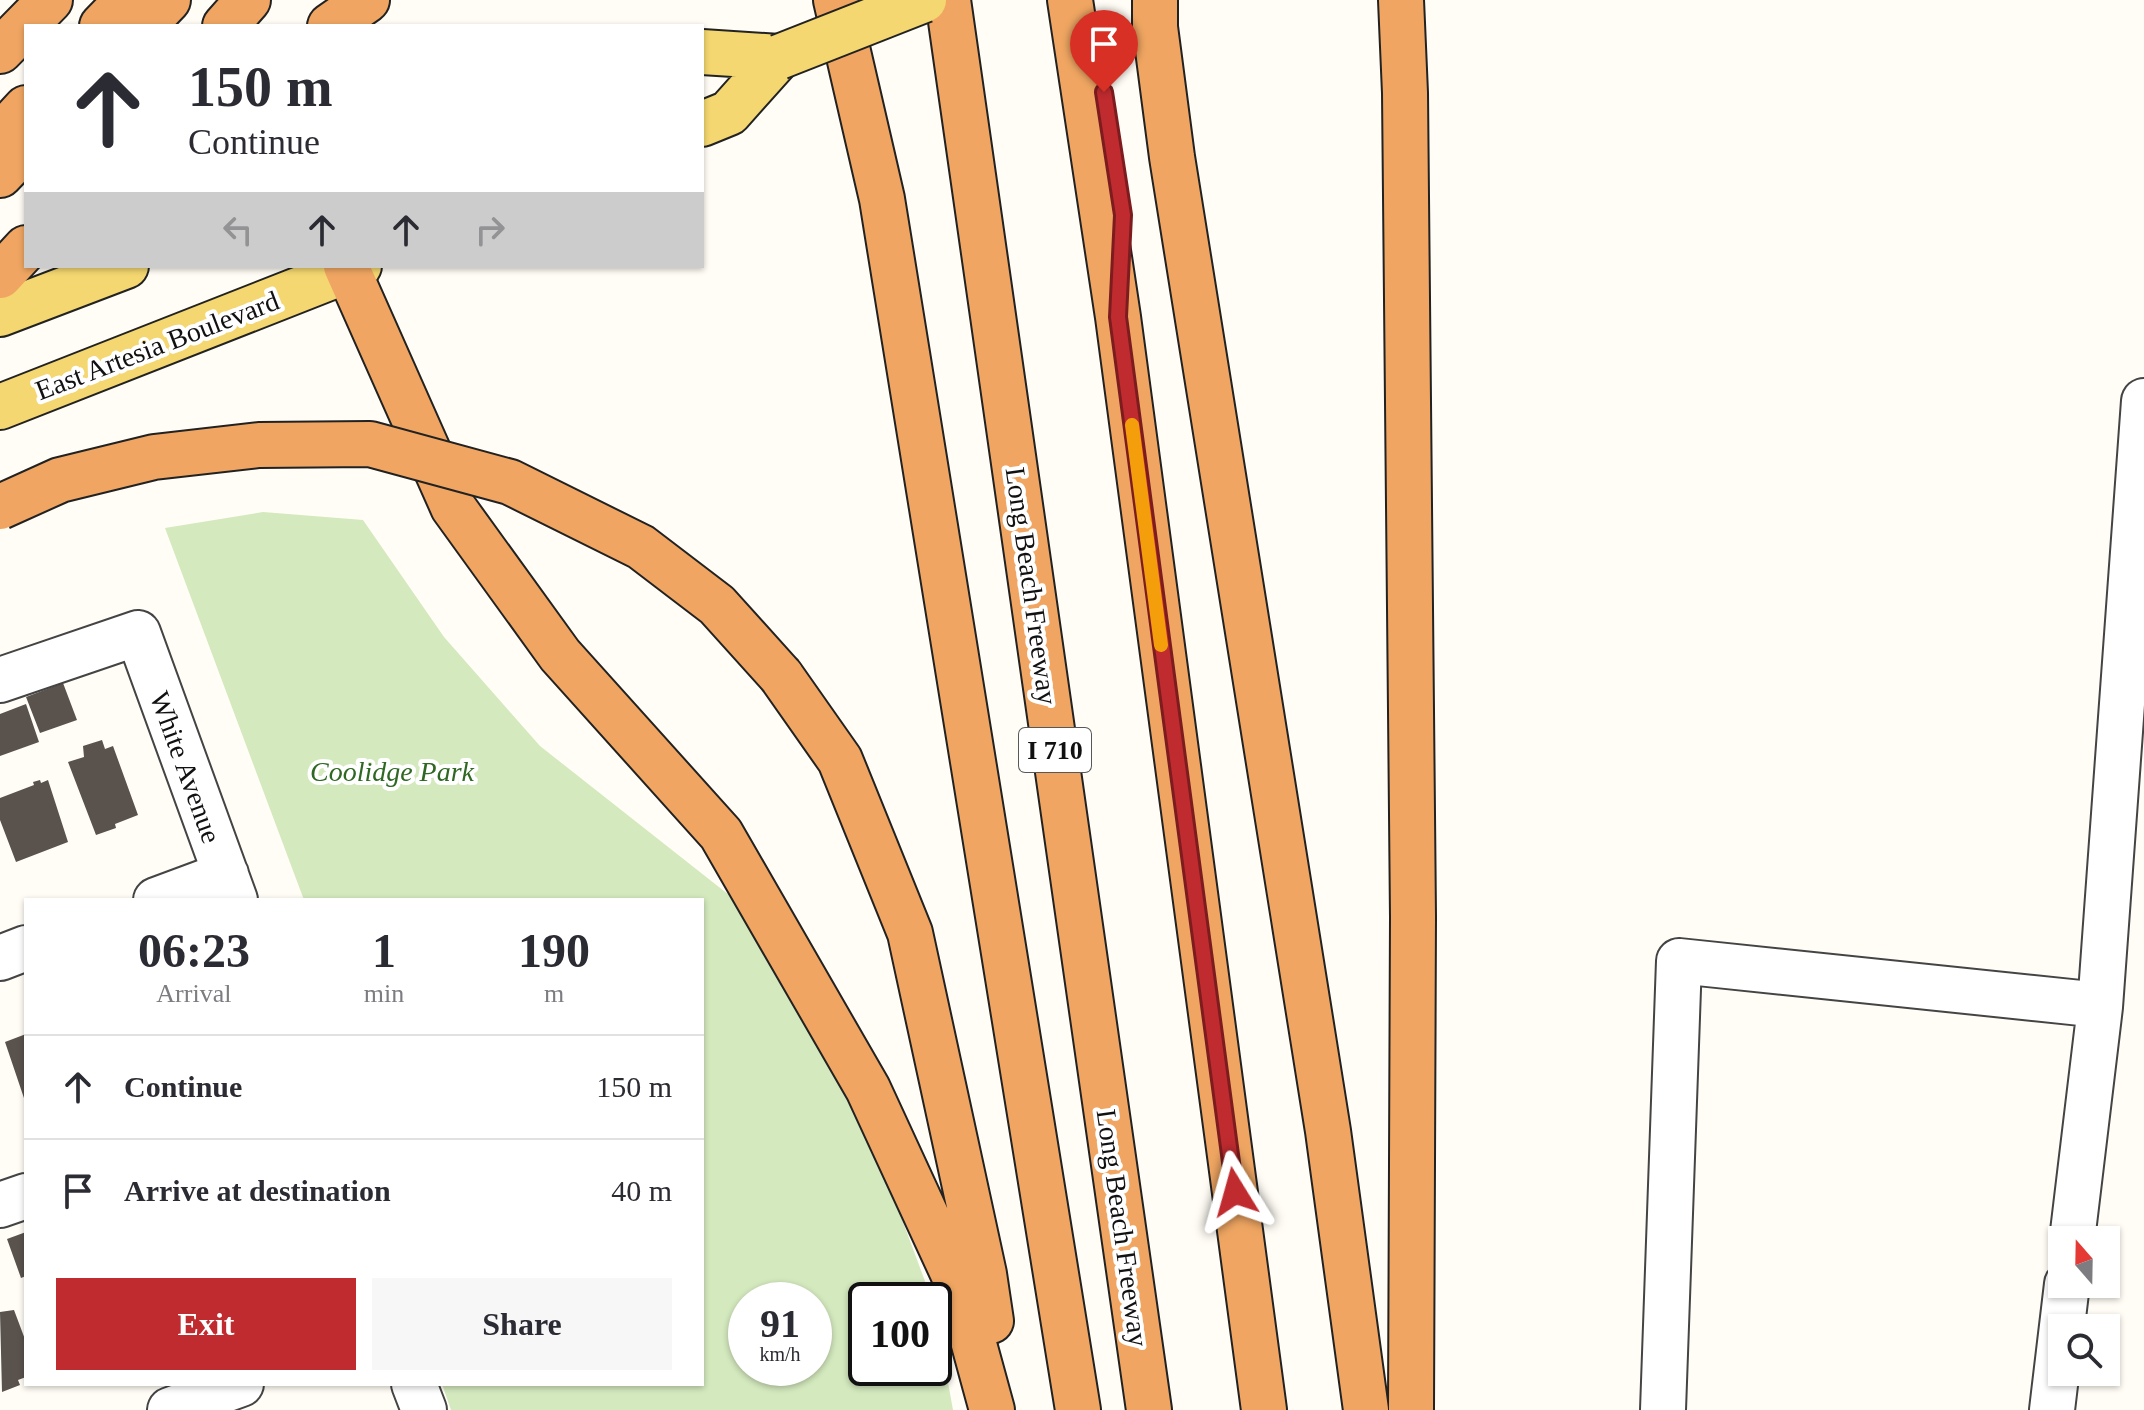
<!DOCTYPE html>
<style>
body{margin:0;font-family:Georgia,serif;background:#f7f7f7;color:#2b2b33;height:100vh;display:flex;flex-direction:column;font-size:30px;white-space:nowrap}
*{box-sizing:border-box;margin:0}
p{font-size:26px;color:#7c7c81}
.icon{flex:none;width:44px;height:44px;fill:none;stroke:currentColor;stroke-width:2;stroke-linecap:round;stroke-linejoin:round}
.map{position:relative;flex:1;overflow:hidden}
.panel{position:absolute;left:24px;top:898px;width:680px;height:488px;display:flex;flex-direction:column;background:#fff;border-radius:0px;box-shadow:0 2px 6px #0004}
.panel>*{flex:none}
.hud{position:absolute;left:24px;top:24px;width:680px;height:244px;border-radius:0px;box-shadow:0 2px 6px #0004;background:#fff;color:#2b2b33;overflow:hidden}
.needle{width:52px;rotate:340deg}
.fabs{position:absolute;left:2048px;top:1226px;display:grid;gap:16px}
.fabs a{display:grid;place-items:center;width:72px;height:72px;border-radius:0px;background:#fff;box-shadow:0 2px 6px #0004;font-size:40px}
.speed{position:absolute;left:728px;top:1282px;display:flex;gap:16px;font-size:40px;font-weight:700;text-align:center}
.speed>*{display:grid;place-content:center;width:104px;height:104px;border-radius:50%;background:#fff;box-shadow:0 2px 6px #0004;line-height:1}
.speed small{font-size:20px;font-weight:400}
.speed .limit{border:4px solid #111;border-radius:12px;background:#fff;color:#111}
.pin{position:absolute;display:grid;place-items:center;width:68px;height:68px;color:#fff;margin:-82px -34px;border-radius:50% 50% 50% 0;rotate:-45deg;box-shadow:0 0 8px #0007}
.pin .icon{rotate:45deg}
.me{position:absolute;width:88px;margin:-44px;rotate:352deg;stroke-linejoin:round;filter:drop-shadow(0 0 6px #0008)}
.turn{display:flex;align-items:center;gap:28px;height:168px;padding:0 32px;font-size:36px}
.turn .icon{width:104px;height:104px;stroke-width:2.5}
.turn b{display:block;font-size:56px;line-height:68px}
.lanes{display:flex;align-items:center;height:76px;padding:0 32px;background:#0003;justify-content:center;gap:40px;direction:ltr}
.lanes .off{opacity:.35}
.eta{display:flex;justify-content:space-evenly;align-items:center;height:136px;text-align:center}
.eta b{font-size:48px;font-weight:800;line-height:56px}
.button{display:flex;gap:16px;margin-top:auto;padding:16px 32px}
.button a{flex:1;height:92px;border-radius:0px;background:#bf2b2f;color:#fff;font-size:32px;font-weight:800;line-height:92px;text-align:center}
.button a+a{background:#f7f7f7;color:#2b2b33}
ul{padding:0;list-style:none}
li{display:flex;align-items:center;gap:24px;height:104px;padding:0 32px;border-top:2px solid #e1e1e2}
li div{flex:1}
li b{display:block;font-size:30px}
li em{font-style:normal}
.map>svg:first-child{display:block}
.green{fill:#d4e9be;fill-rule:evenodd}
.building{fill:#59524d}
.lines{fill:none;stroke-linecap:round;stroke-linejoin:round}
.minor-casing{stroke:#444;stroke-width:48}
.major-casing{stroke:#222;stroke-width:48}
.highway-casing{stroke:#222;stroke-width:48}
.minor{stroke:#fff;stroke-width:44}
.major{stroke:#f4d770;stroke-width:44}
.highway{stroke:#f0a662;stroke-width:44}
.major-bridge-casing{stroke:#222;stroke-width:48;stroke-linecap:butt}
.highway-bridge-casing{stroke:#222;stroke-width:48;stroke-linecap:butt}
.major-bridge{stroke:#f4d770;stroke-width:44}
.highway-bridge{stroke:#f0a662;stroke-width:44}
.route-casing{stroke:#7c1c1f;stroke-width:20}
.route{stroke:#bf2b2f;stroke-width:14}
.slow{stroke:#f59e0b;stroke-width:14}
.labels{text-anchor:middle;stroke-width:8;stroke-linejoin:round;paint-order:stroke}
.shield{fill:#fff;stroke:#585858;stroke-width:2}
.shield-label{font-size:26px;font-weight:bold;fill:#111}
.street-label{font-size:28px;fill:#111;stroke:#fff}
.park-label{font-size:28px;font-style:italic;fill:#2f6822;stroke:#fff}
</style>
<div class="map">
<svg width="2144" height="1410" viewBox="0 0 2144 1410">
<rect width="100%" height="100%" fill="#fffdf5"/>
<path class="green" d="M 263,512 L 363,520 L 444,637 L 540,746 L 743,906 L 843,1061 L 932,1300 L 866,1300 L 866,1368 L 934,1368 L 934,1305 L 953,1410 L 451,1410 L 442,1384 L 702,1384 L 702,900 L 304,900 L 165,528 ZM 746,1300 L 814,1300 L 814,1368 L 746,1368 Z"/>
<path class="building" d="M 63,683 L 77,720 L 40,733 L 26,697 Z
M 26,704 L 39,742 L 0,756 L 0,714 Z
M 102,740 L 105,749 L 113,746 L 138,815 L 115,824 L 116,828 L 96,835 L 68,762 L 84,757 L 83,746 Z
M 40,780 L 41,783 L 48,780 L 68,842 L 16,862 L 0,820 L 0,798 L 34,785 L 33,782 Z
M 26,1034 L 26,1104 L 5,1042 Z
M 26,1232 L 26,1276 L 21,1278 L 7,1239 Z
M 14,1310 L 26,1342 L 26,1377 L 18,1380 L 20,1385 L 2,1392 L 0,1312 Z"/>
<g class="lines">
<g class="minor-casing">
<path id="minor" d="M 0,680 L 138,633 L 235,900
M 156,900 L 226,874
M 0,958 L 26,948
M 0,1205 L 26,1196
M 2072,1240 L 2100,1007 L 2144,401
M 414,1384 L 424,1410
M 170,1410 L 241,1384
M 1663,1410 L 1679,961 L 2100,1005
M 2052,1410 L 2067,1284"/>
</g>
<g class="major-casing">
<path id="major" d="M 702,52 L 779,57
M 702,124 L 729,113 L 779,57
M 0,314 L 126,266
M 0,407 L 359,266"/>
</g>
<g class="highway-casing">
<path id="highway" d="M 836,0 L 882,199 L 1078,1410
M 948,0 L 1149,1410
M 1070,0 L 1118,317 L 1264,1410
M 1155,0 L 1155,27 L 1172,157 L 1328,1131 L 1366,1410
M 1401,0 L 1405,93 L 1413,917 L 1411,1410
M 102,26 L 127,0
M 143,26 L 168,0
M 225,26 L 248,0
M 330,26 L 367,0
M 0,51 L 50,0
M 0,136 L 26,108
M 0,175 L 26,148
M 346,266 L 453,507 L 560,655 L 721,834 L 868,1089 L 957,1282 L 992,1410
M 0,276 L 26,248
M 781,676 L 840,760 L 910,933 L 984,1274 L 991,1321"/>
</g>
<use href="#minor" class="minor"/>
<use href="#major" class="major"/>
<use href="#highway" class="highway"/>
<g class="major-bridge-casing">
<path id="major-bridge" d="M 779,57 L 924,0"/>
</g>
<g class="highway-bridge-casing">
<path id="highway-bridge" d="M 0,507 L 60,480 L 154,457 L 259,445 L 370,444 L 510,482 L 641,547 L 717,605 L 781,676"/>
</g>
<use href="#major-bridge" class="major-bridge"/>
<use href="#highway-bridge" class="highway-bridge"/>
</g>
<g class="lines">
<g class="route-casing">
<path id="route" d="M 1104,92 L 1123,215 L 1118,317 L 1235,1192"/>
</g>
<use href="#route" class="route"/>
<path class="slow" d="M 1132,425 L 1161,645"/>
</g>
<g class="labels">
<rect class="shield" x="1019" y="728" width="72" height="44" rx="6"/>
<g class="shield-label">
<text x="1055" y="759">I 710</text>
</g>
<g class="street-label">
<text transform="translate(157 345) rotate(-21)" y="10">East Artesia Boulevard</text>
<text transform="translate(1032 586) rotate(82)" y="10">Long Beach Freeway</text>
<text transform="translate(186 767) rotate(70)" y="10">White Avenue</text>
<text transform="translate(1123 1228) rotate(82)" y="10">Long Beach Freeway</text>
</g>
<g class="park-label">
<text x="392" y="781">Coolidge Park</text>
</g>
</g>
</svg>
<div class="fabs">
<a><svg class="needle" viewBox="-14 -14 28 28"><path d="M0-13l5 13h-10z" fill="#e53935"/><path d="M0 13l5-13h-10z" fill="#7c7c81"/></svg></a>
<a><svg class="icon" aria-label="search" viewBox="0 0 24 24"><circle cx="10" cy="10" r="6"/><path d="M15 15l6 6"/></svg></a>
</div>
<div class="speed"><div>91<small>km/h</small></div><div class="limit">100</div></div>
<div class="pin" style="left:1104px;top:92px;background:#d93025"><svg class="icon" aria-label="arrive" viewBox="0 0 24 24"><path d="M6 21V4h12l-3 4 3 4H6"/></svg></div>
<svg class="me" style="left:1235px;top:1192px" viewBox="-20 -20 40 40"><path d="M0-17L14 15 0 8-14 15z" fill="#bf2b2f" stroke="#fff" stroke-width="4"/></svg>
<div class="hud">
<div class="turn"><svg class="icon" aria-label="ahead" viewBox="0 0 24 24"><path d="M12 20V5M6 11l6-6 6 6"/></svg><div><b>150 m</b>Continue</div></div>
<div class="lanes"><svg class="icon off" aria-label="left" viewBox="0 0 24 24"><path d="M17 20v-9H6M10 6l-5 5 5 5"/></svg><svg class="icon" aria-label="ahead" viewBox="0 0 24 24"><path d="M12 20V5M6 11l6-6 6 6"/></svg><svg class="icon" aria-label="ahead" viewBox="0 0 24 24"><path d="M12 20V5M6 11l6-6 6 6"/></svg><svg class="icon off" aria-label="right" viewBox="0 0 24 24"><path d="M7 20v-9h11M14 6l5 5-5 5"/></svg></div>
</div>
<section class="panel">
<div class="eta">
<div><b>06:23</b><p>Arrival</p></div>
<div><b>1</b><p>min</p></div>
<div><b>190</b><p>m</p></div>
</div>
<ul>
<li><svg class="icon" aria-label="ahead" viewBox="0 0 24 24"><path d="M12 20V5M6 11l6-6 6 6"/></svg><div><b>Continue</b></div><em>150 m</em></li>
<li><svg class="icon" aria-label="arrive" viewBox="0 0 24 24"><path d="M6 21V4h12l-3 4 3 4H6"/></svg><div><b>Arrive at destination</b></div><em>40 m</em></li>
</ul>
<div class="button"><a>Exit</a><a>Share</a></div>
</section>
</div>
